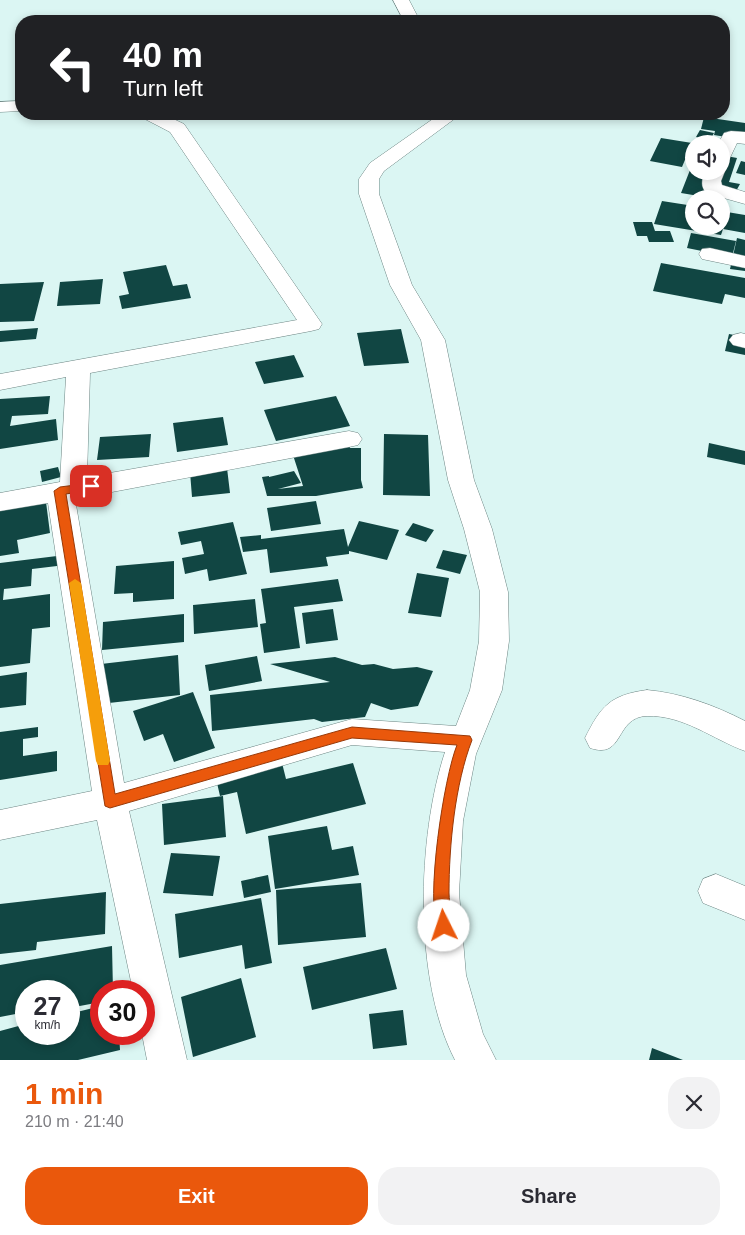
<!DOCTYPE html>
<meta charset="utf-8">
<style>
body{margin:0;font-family:Helvetica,sans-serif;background:#f2f2f3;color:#2b2b33;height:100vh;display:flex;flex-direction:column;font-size:19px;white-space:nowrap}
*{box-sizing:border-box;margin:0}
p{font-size:16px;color:#7c7c81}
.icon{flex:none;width:28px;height:28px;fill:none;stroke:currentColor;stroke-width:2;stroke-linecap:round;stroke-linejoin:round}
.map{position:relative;height:1060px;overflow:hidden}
.drawer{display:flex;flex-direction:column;background:#fff;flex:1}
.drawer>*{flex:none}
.guide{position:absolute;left:15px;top:15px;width:715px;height:105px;border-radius:20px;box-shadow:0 2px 8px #0003;background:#202124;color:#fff;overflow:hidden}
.controls{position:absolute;left:685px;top:135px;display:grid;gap:10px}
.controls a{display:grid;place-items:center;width:45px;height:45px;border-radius:50%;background:#fff;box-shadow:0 2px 8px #0003;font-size:25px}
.speed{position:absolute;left:15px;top:980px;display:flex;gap:10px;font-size:25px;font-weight:700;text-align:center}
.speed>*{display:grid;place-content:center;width:65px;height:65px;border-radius:50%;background:#fff;box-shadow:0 2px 8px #0003;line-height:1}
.speed small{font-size:12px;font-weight:400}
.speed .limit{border:8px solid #d22;background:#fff;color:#111}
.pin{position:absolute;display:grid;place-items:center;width:42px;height:42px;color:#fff;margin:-21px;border-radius:10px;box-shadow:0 2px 8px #0006}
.me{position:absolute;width:55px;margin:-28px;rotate:356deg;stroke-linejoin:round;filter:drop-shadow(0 0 4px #0008)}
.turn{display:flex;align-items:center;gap:18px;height:105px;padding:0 25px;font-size:22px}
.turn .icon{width:65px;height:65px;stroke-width:2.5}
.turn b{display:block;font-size:35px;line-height:42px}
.round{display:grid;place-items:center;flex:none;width:52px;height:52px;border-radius:20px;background:#f2f2f3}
.headline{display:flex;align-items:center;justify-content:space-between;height:85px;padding:0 25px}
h1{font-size:30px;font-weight:800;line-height:38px;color:#ea580c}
.action{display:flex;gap:10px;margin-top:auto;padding:10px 25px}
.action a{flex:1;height:58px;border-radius:20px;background:#ea580c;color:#fff;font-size:20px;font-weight:800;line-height:58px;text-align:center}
.action a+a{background:#f2f2f3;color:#2b2b33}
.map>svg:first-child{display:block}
.building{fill:#114643}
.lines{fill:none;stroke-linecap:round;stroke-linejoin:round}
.minor-casing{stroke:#6d8583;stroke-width:1}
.minor{fill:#fff;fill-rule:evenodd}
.route{fill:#ea580c;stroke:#983908}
.slow{fill:#f59e0b}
</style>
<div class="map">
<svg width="745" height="1060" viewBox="0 0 745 1060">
<rect width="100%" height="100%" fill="#dbf6f3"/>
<path class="building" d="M 21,64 L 21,78 L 15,79 L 15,65 Z
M 704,117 L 745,123 L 745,144 L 725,141 L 726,137 L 714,135 L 715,131 L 701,129 Z
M 700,130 L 714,133 L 710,140 L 696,137 Z
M 661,138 L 692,143 L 682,167 L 650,161 Z
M 721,155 L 737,158 L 729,182 L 740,184 L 735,193 L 726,191 L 723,200 L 681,193 L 690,170 L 721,171 Z
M 741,161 L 745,162 L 745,175 L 736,173 Z
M 662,201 L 694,206 L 694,226 L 721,226 L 721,211 L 745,215 L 745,233 L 723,229 L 721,235 L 654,224 Z
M 633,222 L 652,222 L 655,231 L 670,231 L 674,242 L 649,242 L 647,236 L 637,236 Z
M 691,233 L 736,241 L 732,257 L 687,248 Z
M 737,238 L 745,240 L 745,271 L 730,269 Z
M 661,263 L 745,278 L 745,298 L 725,294 L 722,304 L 653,291 Z
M 166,265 L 173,286 L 187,284 L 191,298 L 122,309 L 119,296 L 129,294 L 123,272 Z
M 103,279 L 100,304 L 57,306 L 60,282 Z
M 44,282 L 34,321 L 0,322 L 0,284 Z
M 38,328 L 36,339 L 0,342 L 0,331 Z
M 401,329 L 409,363 L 364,366 L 357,333 Z
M 729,334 L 745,337 L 745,355 L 725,351 Z
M 294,355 L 304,377 L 264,384 L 255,362 Z
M 50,396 L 48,414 L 12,416 L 10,426 L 56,419 L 58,440 L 0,449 L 0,399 Z
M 336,396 L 350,426 L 276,441 L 264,410 Z
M 223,417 L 228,445 L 177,452 L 173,423 Z
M 151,434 L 149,457 L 97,460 L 100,437 Z
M 384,434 L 428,435 L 430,496 L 383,495 Z
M 346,437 L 350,448 L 361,448 L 361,480 L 363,488 L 316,496 L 267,496 L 262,477 L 269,476 L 269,477 L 294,471 L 301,483 L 278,489 L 303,486 L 292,452 Z
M 709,443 L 745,451 L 745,465 L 707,457 Z
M 58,467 L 61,477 L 42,482 L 40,471 Z
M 227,468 L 230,493 L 192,497 L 190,472 Z
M 316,501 L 321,524 L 271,531 L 267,508 Z
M 46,502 L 50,533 L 17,540 L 19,553 L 0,556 L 0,511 Z
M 359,521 L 399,530 L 387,560 L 349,551 L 349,554 L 326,557 L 328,566 L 270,573 L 267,549 L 243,552 L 240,537 L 261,535 L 261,539 L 344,529 L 348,547 Z
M 233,522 L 247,574 L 209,581 L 207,569 L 185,574 L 182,558 L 204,554 L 201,541 L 181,545 L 178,532 Z
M 413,523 L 434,530 L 426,542 L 405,535 Z
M 443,550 L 467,555 L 460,574 L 436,568 Z
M 57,556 L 57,566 L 32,569 L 31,586 L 4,589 L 3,600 L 50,594 L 50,627 L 32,629 L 30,663 L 0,667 L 0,563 Z
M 174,561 L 174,599 L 133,602 L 133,593 L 114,594 L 116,566 Z
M 417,573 L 449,578 L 441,617 L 408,613 Z
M 338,579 L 343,601 L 294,607 L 300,648 L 264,653 L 260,624 L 266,623 L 261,589 Z
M 255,599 L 258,627 L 194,634 L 193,605 Z
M 333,609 L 338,640 L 306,644 L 302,613 Z
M 184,614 L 184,642 L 102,650 L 103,622 Z
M 178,655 L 180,695 L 100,704 L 101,664 Z
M 257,656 L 262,681 L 209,691 L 205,665 Z
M 335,657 L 362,665 L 374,664 L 393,669 L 417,667 L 433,671 L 418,706 L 391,710 L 371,703 L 365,717 L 322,722 L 314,719 L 212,731 L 210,695 L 330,682 L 270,664 Z
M 27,672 L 26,705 L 0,708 L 0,676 Z
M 193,692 L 215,748 L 174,762 L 163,734 L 144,741 L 133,711 Z
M 38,727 L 38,737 L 23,739 L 23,756 L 57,751 L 57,771 L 0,780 L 0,732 Z
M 281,759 L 286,779 L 353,763 L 366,804 L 246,834 L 237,792 L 220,796 L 215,774 Z
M 223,796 L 226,837 L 164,845 L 162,804 Z
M 327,826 L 332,850 L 353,846 L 359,875 L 275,889 L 268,836 Z
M 171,853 L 220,856 L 213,896 L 163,893 Z
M 268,875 L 271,892 L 244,898 L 241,881 Z
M 361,883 L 366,937 L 278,945 L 276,890 Z
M 106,892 L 105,934 L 37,942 L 36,950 L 0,954 L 0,904 Z
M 261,898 L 272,963 L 245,969 L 242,945 L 179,958 L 175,914 Z
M 112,946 L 113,991 L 101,991 L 101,1002 L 69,1008 L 69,991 L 26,991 L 26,1012 L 0,1017 L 0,965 Z
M 386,948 L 397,989 L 312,1010 L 303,967 Z
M 241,978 L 256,1037 L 193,1057 L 181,997 Z
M 101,1006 L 101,1034 L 119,1034 L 120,1050 L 78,1060 L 0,1060 L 0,1031 L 26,1024 L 26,1034 L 69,1034 L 69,1014 Z
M 403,1010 L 407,1045 L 373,1049 L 369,1014 Z
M 652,1048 L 683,1060 L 649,1060 Z"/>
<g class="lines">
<g class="minor-casing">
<path id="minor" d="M 393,0 L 409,0 L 420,21 L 404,21 Z
M 21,101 L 21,111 L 0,112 L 0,102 Z
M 140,114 L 163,114 L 184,124 L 322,324 L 319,329 L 311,331 L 90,373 L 87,477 L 349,431 L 358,433 L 362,439 L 358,445 L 349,447 L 75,499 L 124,783 L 352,719 L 456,726 L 470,690 L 479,641 L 480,592 L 464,529 L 448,480 L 421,340 L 390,285 L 359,194 L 359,179 L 370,163 L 440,114 L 461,114 L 384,171 L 379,179 L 379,194 L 412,285 L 445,340 L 474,480 L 492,529 L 508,592 L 509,641 L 502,690 L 476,754 L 463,821 L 459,893 L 466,975 L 483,1034 L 496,1060 L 455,1060 C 413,979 417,837 445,752 L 352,745 L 129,811 L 187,1060 L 147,1060 L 142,1034 L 144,1034 L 144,991 L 133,991 L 97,820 L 0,840 L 0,810 L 92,791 L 48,503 L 0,511 L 0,493 L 60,482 L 66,377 L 0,390 L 0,374 L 297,320 L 170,132 L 143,118 Z
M 731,131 L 745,132 L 745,144 L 737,143 L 728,162 L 721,164 L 721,144 L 718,144 L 724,133 Z
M 722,167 L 725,171 L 721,181 L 722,185 L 745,192 L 745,204 L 706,193 C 700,185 702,180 705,171 L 721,171 Z
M 710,248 L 745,256 L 745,268 L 702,259 L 699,254 L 702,249 Z
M 741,333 L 745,334 L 745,348 L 733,345 L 729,340 L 733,335 Z
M 647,690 C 681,693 714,705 745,721 L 745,751 C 712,739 684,715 647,716 C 614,717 625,760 590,748 L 585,738 C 601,706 610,695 647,690 Z
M 716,874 L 745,886 L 745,920 L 703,903 L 698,891 L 703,879 Z"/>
</g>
<use href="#minor" class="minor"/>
</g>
<path class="route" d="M 91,483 L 95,484 L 95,489 L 66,494 L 115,794 L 352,727 L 470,736 L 472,740 C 455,784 449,845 449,893 C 449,905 454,920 449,931 L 444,933 L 438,931 C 425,900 444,777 457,745 L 352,738 L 110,808 L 105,806 L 54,491 L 60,487 Z"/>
<path class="slow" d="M 75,579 L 81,583 L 110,761 L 108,765 L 98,765 L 96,761 L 69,583 Z"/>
</svg>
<div class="controls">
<a><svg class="icon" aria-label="sound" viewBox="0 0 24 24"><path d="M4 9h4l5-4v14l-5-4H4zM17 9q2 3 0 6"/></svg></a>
<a><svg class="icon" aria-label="search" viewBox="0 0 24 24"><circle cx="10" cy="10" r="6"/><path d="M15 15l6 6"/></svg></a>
</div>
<div class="speed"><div>27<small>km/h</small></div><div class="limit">30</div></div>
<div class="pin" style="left:91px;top:486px;background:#d93025"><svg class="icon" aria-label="arrive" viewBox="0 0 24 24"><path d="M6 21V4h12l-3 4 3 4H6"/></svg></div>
<svg class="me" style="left:444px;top:926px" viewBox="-20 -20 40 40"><circle r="19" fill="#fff"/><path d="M0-13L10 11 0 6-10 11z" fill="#ea580c"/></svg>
<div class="guide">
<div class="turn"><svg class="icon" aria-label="left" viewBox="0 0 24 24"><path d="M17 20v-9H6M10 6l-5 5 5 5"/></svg><div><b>40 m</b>Turn left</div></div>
</div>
</div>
<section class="drawer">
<div class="headline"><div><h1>1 min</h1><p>210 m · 21:40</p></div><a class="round"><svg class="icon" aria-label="close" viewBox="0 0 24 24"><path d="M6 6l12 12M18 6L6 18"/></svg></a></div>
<div class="action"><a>Exit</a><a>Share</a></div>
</section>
